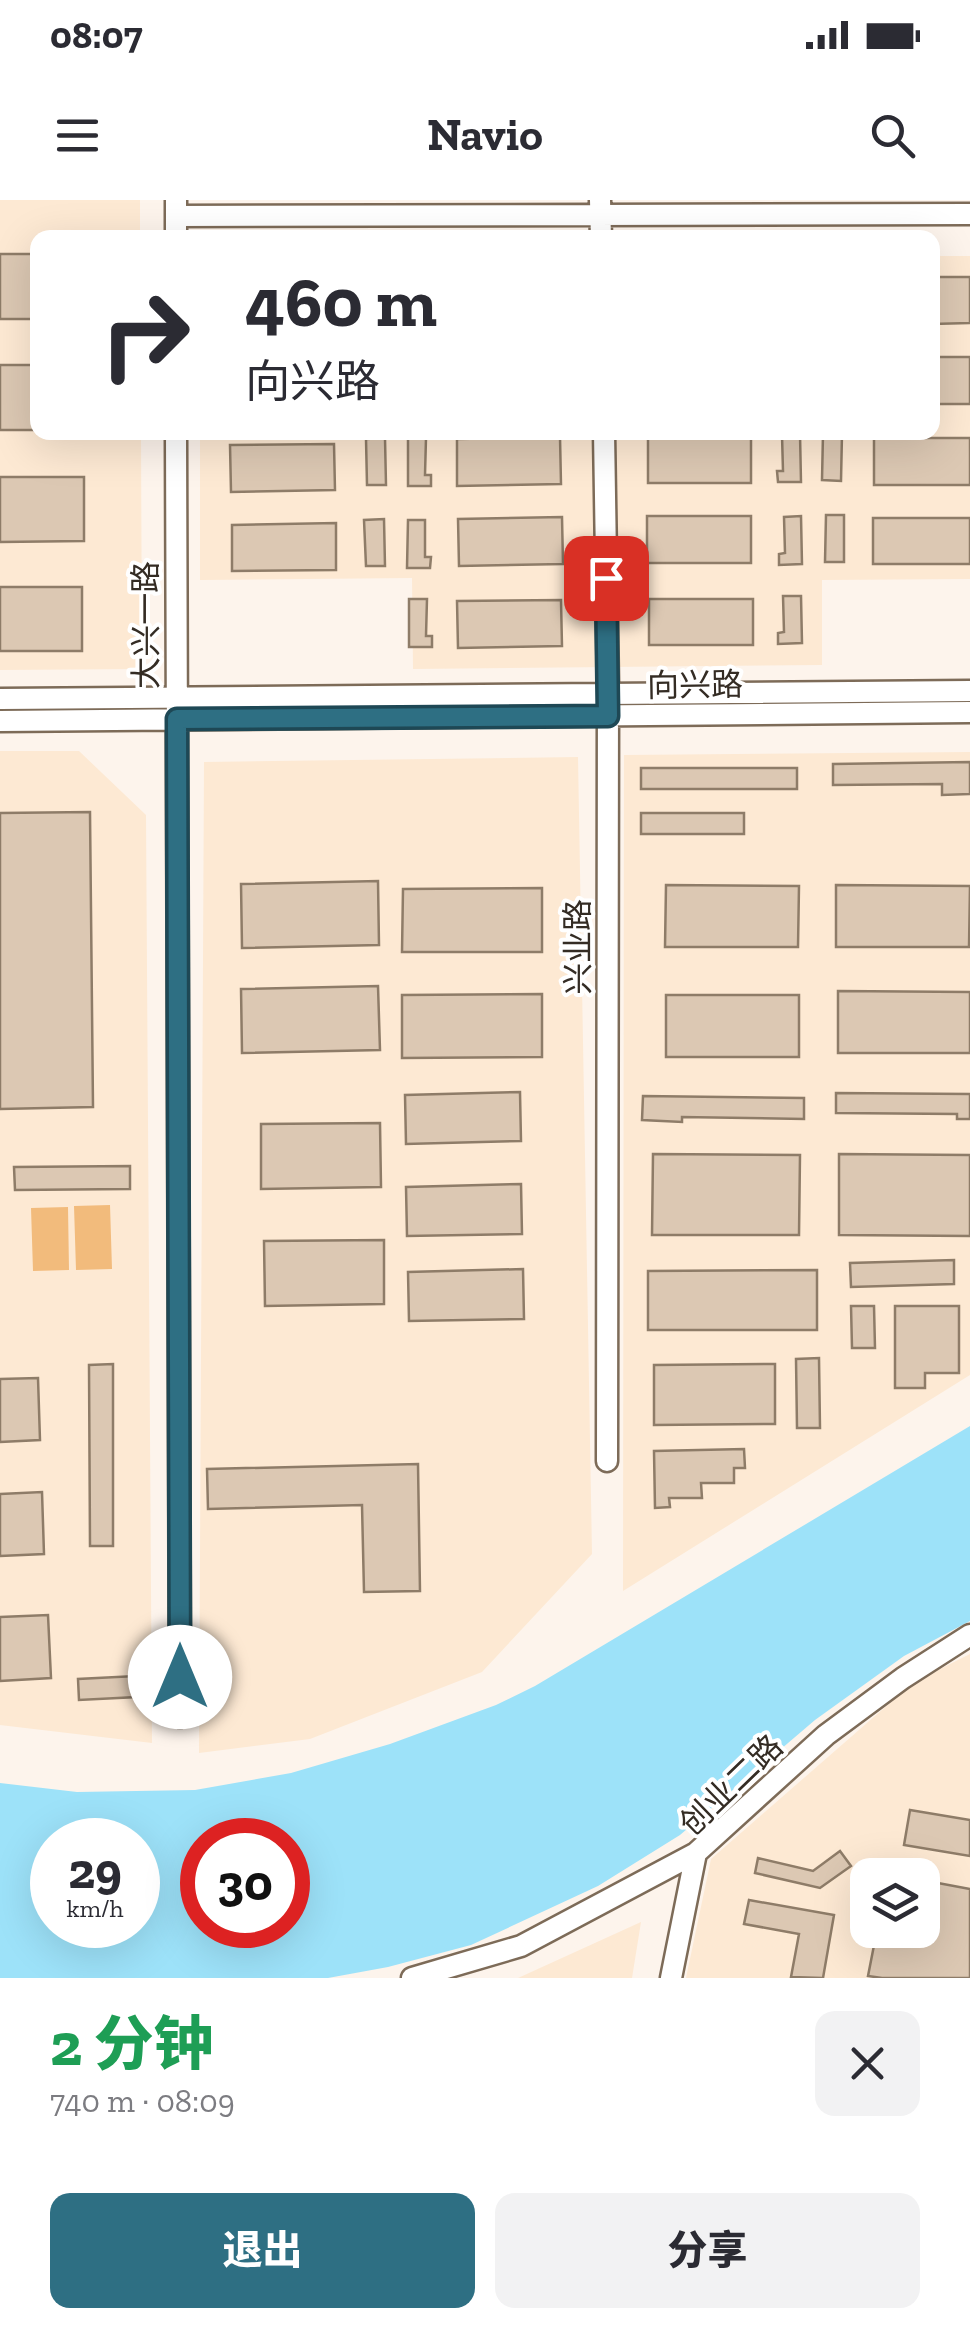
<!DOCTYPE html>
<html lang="zh">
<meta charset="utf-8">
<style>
body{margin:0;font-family:"Zilla Slab","Noto Sans SC",serif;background:#f2f2f3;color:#2b2b33;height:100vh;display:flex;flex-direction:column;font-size:38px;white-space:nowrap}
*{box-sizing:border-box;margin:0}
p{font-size:32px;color:#7c7c81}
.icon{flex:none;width:55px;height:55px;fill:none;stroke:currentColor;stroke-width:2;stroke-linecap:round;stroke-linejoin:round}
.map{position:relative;height:1778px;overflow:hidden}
.side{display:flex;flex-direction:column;background:#fff;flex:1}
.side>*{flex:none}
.hud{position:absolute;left:30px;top:30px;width:910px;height:210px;border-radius:20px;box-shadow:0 10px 40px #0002;background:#fff;color:#2b2b33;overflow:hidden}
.controls{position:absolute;left:850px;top:1658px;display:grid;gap:20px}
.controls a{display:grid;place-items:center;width:90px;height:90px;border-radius:20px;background:#fff;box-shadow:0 10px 40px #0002;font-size:50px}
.speed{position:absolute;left:30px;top:1618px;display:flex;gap:20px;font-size:50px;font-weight:700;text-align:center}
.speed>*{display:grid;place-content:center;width:130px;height:130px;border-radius:50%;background:#fff;box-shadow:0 10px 40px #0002;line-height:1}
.speed small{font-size:25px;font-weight:400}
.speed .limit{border:15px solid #d22;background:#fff;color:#111}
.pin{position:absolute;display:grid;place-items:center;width:85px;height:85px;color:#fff;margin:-42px;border-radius:20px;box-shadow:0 5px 15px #0006}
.me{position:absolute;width:110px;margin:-55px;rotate:0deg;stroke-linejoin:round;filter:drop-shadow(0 0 8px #0008)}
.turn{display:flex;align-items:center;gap:35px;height:210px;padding:0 50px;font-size:45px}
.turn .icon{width:130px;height:130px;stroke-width:2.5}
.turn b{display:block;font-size:70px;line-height:85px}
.round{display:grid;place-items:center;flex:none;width:105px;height:105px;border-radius:20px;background:#f2f2f3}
.summary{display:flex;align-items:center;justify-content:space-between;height:170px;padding:0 50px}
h1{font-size:60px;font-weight:800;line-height:75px;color:#1e9e55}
.cta{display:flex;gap:20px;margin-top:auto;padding:20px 50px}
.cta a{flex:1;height:115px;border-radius:20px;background:#2e6f83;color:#fff;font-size:40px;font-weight:800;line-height:115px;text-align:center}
.cta a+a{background:#f2f2f3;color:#2b2b33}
.status{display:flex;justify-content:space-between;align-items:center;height:70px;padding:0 50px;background:#fff;direction:ltr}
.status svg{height:28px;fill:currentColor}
header{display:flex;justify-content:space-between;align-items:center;height:130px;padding:0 50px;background:#fff;font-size:45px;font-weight:800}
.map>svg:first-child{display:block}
.built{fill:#fde9d3;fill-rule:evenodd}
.green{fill:#f2bb7c}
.water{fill:#9de2f9;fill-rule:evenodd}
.building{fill:#dcc8b3;stroke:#8e7c68;stroke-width:2.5}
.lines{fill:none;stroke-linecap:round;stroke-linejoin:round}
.minor-casing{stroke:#7d6b58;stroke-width:25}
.minor{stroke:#fff;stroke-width:20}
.route-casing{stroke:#1e4855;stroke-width:25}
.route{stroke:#2e6f83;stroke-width:18}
.labels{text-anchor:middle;stroke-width:8;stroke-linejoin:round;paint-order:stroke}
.street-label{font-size:32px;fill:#342c24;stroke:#fff}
</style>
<div class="status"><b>08:07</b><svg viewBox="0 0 49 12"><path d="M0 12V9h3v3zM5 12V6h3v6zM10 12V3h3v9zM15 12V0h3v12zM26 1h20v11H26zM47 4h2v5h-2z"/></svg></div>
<header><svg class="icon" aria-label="menu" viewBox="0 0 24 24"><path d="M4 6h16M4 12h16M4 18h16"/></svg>Navio<svg class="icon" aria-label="search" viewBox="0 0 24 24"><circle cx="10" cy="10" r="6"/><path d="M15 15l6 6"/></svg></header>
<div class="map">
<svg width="970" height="1778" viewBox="0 0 970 1778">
<rect width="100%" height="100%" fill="#fdf4ec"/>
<path class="built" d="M 0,0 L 140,0 L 140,37 L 38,38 L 38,232 L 141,233 L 142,469 L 0,470 Z
M 933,56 L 970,56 L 970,379 L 822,380 L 822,465 L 413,469 L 412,378 L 200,380 L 200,233 L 932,232 Z
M 0,551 L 79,551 L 146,615 L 152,1543 L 0,1525 Z
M 970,552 L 970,1175 L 623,1391 L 624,555 Z
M 578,557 L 592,1354 L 482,1472 L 310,1539 L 199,1553 L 204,562 Z
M 970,1454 L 970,1778 L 686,1778 L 711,1659 L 914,1482 ZM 868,1675 L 922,1675 L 922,1730 L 868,1730 Z
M 641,1722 L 632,1778 L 518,1778 Z"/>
<path class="green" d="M 110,1005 L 112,1069 L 76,1070 L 74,1006 Z
M 68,1007 L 69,1070 L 33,1071 L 31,1008 Z"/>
<path class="water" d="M 970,1226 L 970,1421 L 904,1456 L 815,1520 L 680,1635 L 598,1686 L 471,1745 L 388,1767 L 328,1778 L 0,1778 L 0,1583 L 77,1592 L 195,1590 L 291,1573 L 390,1544 L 496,1505 L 535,1486 ZM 52,1640 L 138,1640 L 138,1725 L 52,1725 ZM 202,1640 L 288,1640 L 288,1725 L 202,1725 Z"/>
<path class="building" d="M 0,54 L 38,54 L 38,119 L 0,119 Z
M 932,77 L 970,77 L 970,123 L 932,124 Z
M 932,157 L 970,157 L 970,204 L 932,204 Z
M 0,165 L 38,165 L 38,230 L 0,230 Z
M 800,234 L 801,282 L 778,282 L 777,271 L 783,271 L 782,235 Z
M 823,234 L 842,234 L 841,281 L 822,280 Z
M 560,237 L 561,284 L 457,286 L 457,239 Z
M 648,237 L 751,237 L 751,283 L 648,283 Z
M 385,238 L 386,285 L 367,285 L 366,239 Z
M 408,238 L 426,238 L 425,275 L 431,275 L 431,286 L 408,286 Z
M 874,238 L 970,238 L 970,285 L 874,285 Z
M 334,244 L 335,290 L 231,292 L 230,245 Z
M 0,277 L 84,277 L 84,341 L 0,342 Z
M 826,315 L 844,315 L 844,362 L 825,362 Z
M 647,316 L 751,316 L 751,363 L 647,363 Z
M 801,316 L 802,364 L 779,365 L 779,354 L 785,353 L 784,317 Z
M 562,317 L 563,364 L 459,366 L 458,319 Z
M 873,318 L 970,318 L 970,364 L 873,364 Z
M 384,319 L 385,366 L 366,366 L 364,320 Z
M 408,320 L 425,320 L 425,357 L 431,357 L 430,368 L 407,368 Z
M 336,323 L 336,370 L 232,371 L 232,325 Z
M 0,387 L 82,387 L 82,451 L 0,451 Z
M 783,396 L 801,396 L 802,443 L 778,444 L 778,433 L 784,432 Z
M 409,399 L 427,399 L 426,436 L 432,436 L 432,447 L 409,447 Z
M 649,399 L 753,399 L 753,445 L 649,445 Z
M 561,400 L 562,446 L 458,448 L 457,401 Z
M 970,562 L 970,594 L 942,595 L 942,584 L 833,585 L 833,564 Z
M 641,568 L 797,568 L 797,589 L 641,589 Z
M 90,612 L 93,907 L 0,909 L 0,613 Z
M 641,613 L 744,613 L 744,634 L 641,634 Z
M 378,681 L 379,745 L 242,748 L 241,684 Z
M 666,685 L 799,686 L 798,747 L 665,747 Z
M 836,685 L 970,686 L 969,747 L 836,747 Z
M 542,688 L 542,752 L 402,752 L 403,689 Z
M 378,786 L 380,850 L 242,853 L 241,789 Z
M 838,791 L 970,792 L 970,853 L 838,853 Z
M 542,794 L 542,857 L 402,858 L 402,795 Z
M 666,795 L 799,795 L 799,857 L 666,857 Z
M 520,892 L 521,941 L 406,944 L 405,895 Z
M 836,893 L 970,894 L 970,919 L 957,919 L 957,914 L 836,913 Z
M 643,896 L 804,898 L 804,919 L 682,917 L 682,922 L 642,920 Z
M 380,923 L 381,987 L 261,989 L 261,924 Z
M 653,954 L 800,955 L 799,1035 L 652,1035 Z
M 839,954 L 970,955 L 970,1036 L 839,1035 Z
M 130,966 L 130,989 L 15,990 L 14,967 Z
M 521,984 L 522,1034 L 407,1036 L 406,987 Z
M 384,1040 L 384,1104 L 265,1106 L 264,1041 Z
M 954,1060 L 954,1084 L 851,1087 L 850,1063 Z
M 523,1069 L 524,1119 L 409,1121 L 408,1072 Z
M 817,1070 L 817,1130 L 648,1130 L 648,1071 Z
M 851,1106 L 874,1106 L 875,1148 L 852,1148 Z
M 895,1106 L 959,1106 L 959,1173 L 925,1173 L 925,1188 L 895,1188 Z
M 819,1158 L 820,1228 L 797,1228 L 796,1159 Z
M 113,1164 L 113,1346 L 90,1346 L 89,1165 Z
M 775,1164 L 775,1224 L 654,1225 L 654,1165 Z
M 38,1178 L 40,1240 L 0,1242 L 0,1179 Z
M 744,1249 L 745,1268 L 734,1268 L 734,1283 L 701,1283 L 702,1298 L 669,1298 L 670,1307 L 655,1308 L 654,1251 Z
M 418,1264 L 420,1391 L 364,1392 L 362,1305 L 208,1309 L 207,1269 Z
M 42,1292 L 44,1354 L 0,1356 L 0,1294 Z
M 48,1415 L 51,1478 L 0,1481 L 0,1417 Z
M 136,1476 L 137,1497 L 79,1500 L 78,1479 Z
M 910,1610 L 970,1620 L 970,1656 L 904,1645 Z
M 840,1651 L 851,1666 L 820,1688 L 755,1673 L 758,1658 L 813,1671 Z
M 922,1680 L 970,1689 L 970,1778 L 882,1778 L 868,1776 L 877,1730 L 922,1730 Z
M 749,1700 L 834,1715 L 823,1778 L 791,1777 L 799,1734 L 744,1724 Z"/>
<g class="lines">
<g class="minor-casing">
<path id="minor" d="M 176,0 L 176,38
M 600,0 L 601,38
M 176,16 L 970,14
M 176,232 L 180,1517
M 604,232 L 608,487 L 607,1261
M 0,499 L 970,491
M 0,521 L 970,512
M 412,1778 L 521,1746 L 696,1653 L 826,1535 L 903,1478 L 970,1435
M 671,1778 L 696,1653"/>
</g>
<use href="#minor" class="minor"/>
</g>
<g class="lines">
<g class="route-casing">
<path id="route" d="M 180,1477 L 177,519 L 608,516 L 606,378"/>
</g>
<use href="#route" class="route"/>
</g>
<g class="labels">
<g class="street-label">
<text transform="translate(146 425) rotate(-90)" y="11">大兴一路</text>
<text transform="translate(695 485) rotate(-1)" y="11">向兴路</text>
<text transform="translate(578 747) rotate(-90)" y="11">兴业路</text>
<text transform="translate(731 1585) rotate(-44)" y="11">创业二路</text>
</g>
</g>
</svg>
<div class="controls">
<a><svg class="icon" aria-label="layers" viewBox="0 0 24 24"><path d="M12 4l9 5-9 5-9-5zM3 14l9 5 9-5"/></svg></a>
</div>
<div class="speed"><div>29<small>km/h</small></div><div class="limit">30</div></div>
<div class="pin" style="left:606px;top:378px;background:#d93025"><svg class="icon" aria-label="arrive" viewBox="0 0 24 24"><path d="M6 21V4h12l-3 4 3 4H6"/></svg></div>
<svg class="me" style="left:180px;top:1477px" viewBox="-20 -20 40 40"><circle r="19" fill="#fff"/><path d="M0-13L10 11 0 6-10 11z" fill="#2e6f83"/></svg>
<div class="hud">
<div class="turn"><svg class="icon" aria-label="right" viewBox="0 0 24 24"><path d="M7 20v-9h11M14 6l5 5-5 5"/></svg><div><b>460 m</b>向兴路</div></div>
</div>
</div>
<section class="side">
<div class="summary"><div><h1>2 分钟</h1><p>740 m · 08:09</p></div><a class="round"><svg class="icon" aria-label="close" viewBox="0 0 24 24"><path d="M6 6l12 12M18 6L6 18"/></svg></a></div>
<div class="cta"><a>退出</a><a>分享</a></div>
</section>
